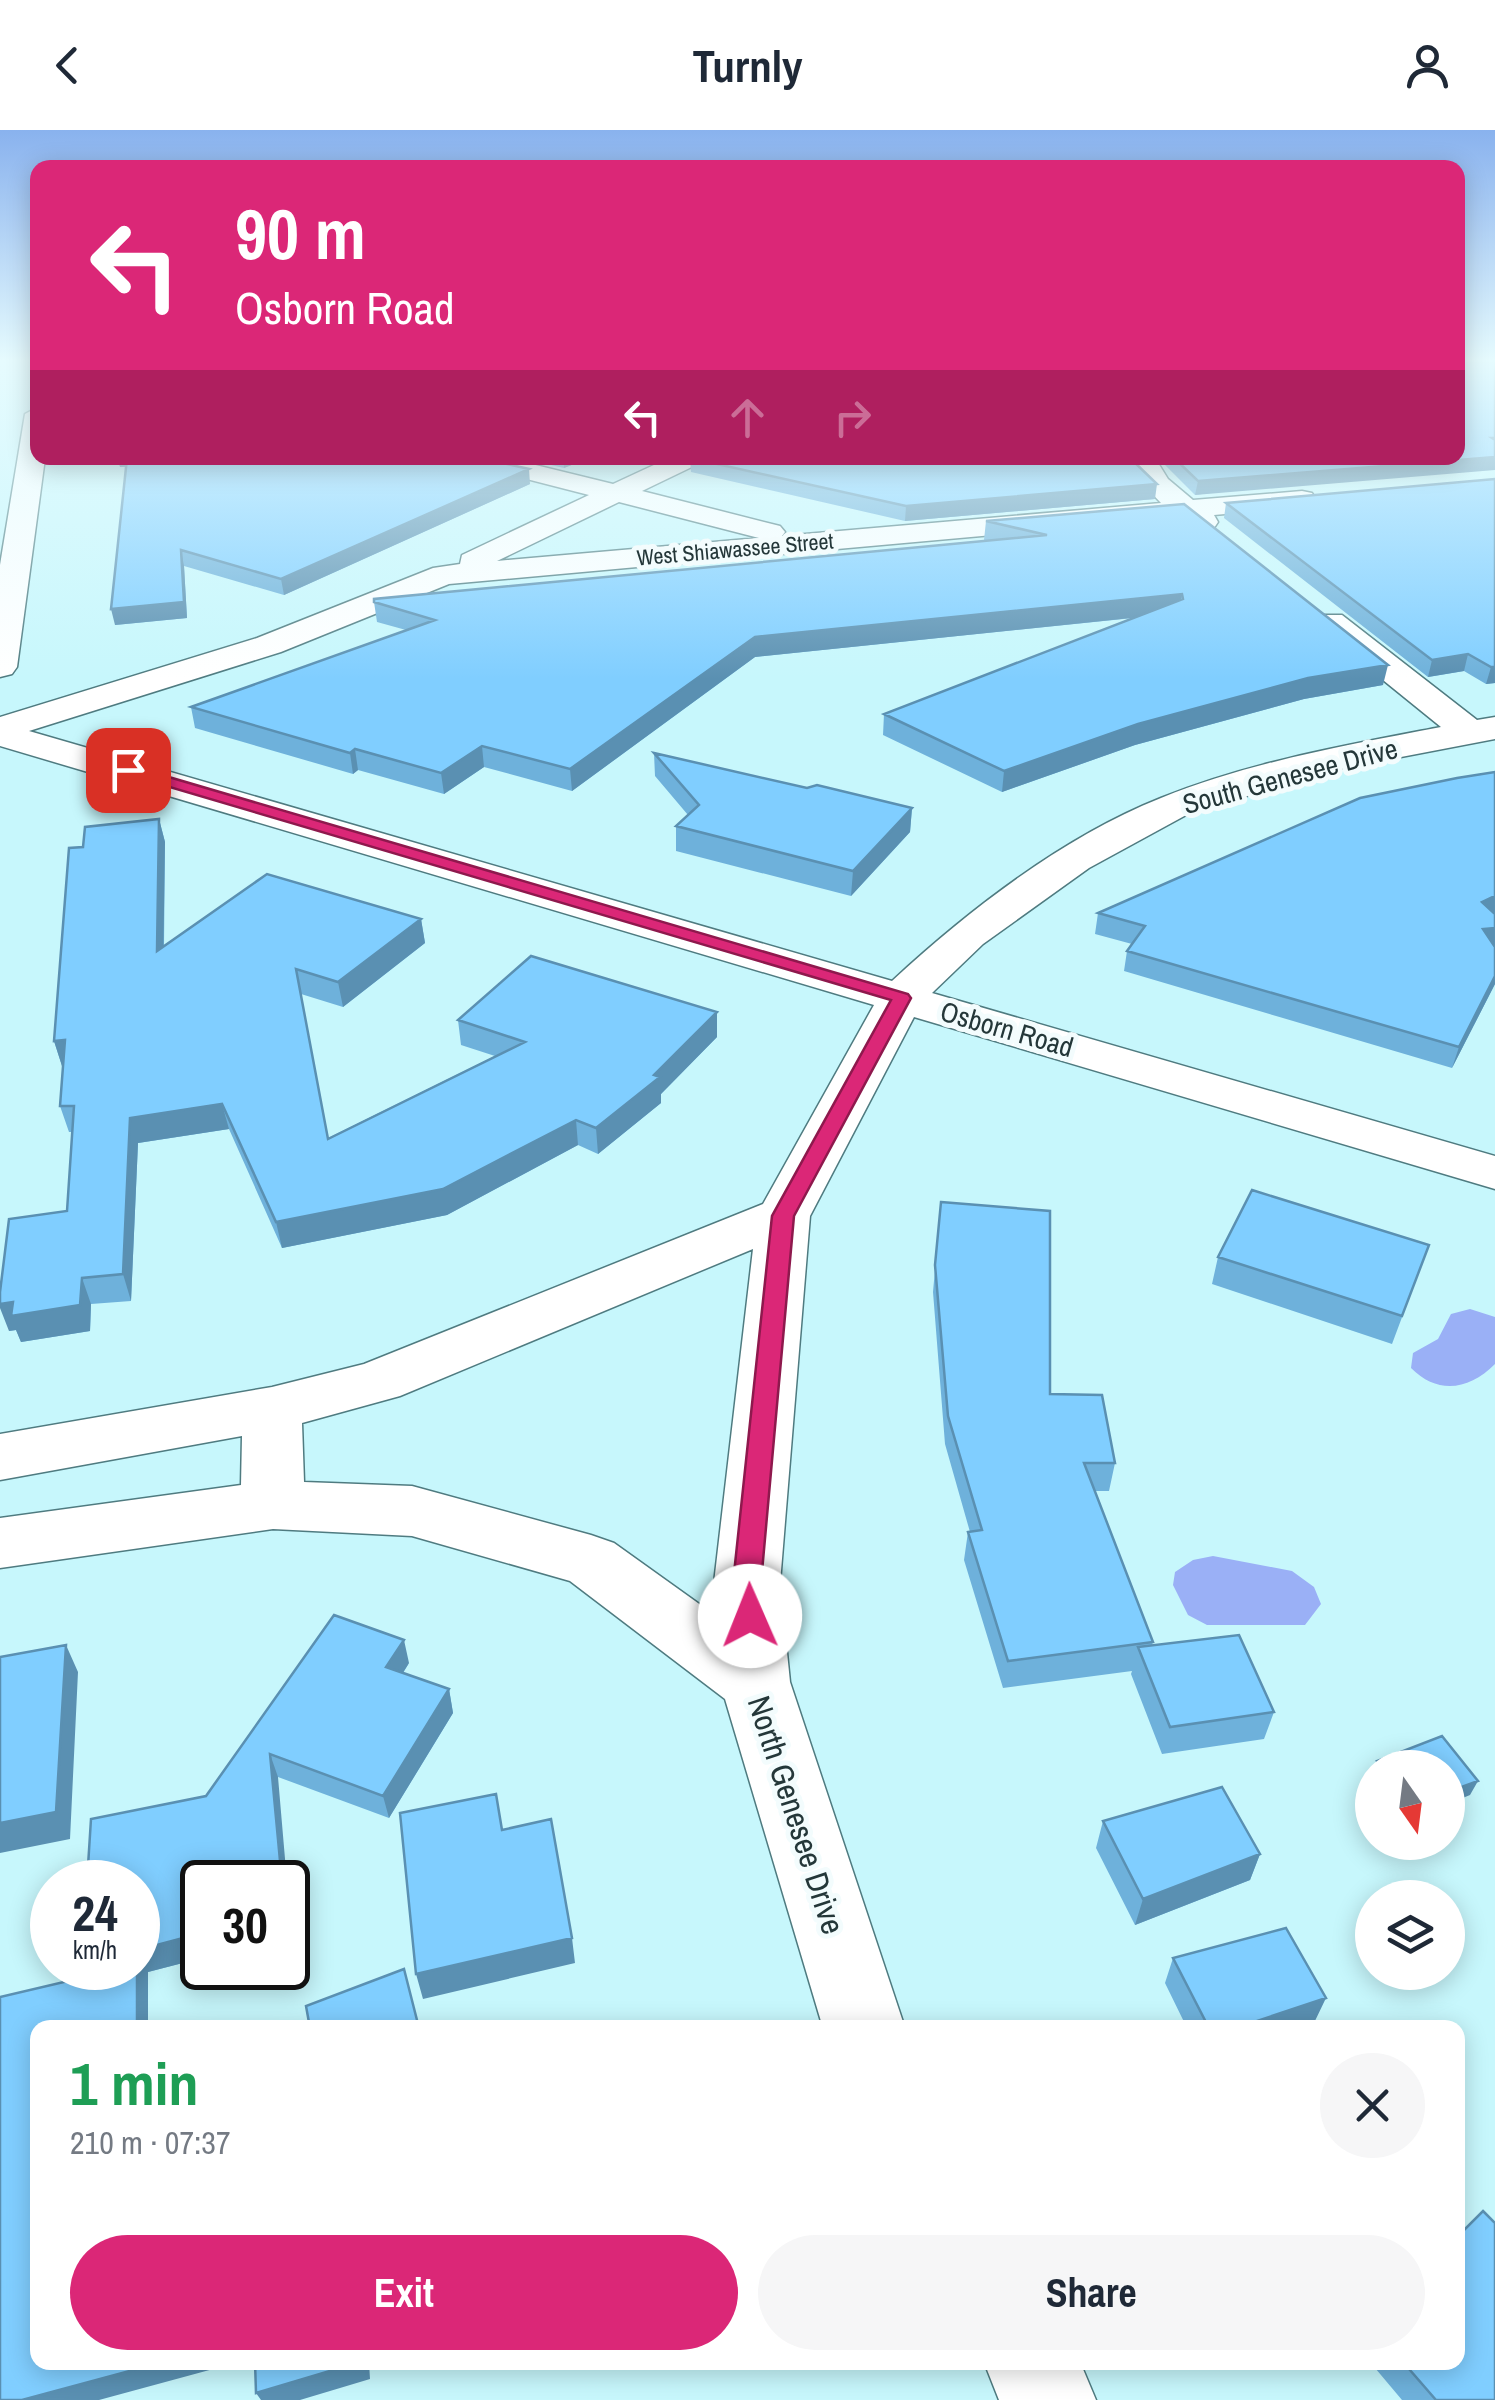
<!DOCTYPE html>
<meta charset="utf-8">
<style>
body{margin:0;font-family:"Archivo Narrow",sans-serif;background:#f6f6f7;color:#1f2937;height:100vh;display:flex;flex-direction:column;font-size:38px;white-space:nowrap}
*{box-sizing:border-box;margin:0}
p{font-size:32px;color:#747a83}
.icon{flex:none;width:55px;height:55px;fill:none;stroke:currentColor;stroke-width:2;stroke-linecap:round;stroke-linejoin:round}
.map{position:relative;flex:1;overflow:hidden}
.drawer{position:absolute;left:30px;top:1890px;width:1435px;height:350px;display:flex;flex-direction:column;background:#fff;border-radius:20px;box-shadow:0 5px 25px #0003}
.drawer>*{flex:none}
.hud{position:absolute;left:30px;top:30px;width:1435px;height:305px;border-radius:20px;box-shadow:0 5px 25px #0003;background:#db2777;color:#fff;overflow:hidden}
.needle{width:65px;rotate:166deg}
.buttons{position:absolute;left:1355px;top:1620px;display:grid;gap:20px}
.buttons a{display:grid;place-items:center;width:110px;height:110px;border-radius:50%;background:#fff;box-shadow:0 5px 25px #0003;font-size:50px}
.speed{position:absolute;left:30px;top:1730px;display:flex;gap:20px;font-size:50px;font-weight:700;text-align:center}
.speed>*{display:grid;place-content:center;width:130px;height:130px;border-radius:50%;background:#fff;box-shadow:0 5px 25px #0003;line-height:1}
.speed small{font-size:25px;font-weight:400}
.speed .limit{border:5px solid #111;border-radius:15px;background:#fff;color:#111}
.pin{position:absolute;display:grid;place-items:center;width:85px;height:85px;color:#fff;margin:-42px;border-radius:20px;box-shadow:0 5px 15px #0006}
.me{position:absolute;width:110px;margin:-55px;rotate:359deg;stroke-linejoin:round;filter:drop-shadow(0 0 8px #0008)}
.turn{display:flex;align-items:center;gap:35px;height:210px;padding:0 40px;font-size:45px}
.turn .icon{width:130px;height:130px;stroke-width:2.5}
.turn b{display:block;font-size:70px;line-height:85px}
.lanes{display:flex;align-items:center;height:95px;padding:0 40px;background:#0003;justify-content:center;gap:50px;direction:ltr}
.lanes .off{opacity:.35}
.round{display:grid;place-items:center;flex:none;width:105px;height:105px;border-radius:52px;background:#f6f6f7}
.overview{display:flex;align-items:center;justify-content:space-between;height:170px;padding:0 40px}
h1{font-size:60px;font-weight:800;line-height:75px;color:#1e9e55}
.action{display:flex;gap:20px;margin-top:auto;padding:20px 40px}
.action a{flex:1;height:115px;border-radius:60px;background:#db2777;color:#fff;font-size:40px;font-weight:800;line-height:115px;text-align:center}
.action a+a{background:#f6f6f7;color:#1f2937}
header{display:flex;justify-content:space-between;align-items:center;height:130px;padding:0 40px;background:#fff;font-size:45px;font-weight:800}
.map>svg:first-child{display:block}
.water{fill:#9ab0f6}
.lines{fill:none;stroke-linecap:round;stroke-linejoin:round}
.minor-casing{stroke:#4f7b80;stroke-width:3}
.minor{fill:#fff;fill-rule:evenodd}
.wall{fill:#6eb1db}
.shaded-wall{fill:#5a90b2}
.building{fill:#80ceff;stroke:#5a90b2;stroke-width:2.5}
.route{fill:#db2777;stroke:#8e194d;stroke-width:2.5}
.labels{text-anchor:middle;stroke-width:10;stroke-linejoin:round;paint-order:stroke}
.far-street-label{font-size:22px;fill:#243739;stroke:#f3fcfd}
.street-label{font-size:28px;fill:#243739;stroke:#f3fcfd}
.near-street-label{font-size:32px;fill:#243739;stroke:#f3fcfd}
</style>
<header><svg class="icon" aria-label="back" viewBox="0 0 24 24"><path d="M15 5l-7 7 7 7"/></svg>Turnly<svg class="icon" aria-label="person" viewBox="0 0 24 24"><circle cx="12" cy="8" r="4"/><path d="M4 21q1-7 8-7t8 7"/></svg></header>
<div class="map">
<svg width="1495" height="2270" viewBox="0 0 1495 2270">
<rect width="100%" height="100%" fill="#c7f7fc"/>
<path class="water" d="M 1470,1179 L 1495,1187 L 1495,1234 C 1469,1260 1438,1265 1411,1238 L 1413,1223 L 1438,1209 L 1451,1184 Z
M 1213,1426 L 1292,1441 L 1314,1457 L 1321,1474 L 1305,1495 L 1207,1495 L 1188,1485 L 1173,1455 L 1175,1442 L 1193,1430 Z"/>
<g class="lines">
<g class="minor-casing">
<path id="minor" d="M 38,277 L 38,328 L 45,328 L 17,537 L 12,544 L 0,547 L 0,435 L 25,284 Z
M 464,328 L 507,328 L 613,354 L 669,328 L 702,328 L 698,334 L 642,361 L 780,396 L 785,402 L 782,406 L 1161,373 L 1141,352 L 1129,328 L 1155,328 L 1168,349 L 1193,370 L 1302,361 L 1312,363 L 1316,369 L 1312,375 L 1302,377 L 1214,385 L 1218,392 L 1214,398 L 1204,401 L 1181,388 L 449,454 L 281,522 L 29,601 L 892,851 C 969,780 1063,707 1161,668 C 1250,632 1347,615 1441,597 L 1320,499 L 1315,492 L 1320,485 L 1342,485 L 1477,590 L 1495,587 L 1495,609 L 1328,641 L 1188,684 L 1089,738 L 983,814 L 932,863 L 1495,1026 L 1495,1059 L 914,887 L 810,1086 L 780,1453 L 790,1552 L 905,1898 L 823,1898 L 725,1569 L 570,1451 L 412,1406 L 273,1399 L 0,1438 L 0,1388 L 241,1355 L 242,1306 L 0,1350 L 0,1304 L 272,1257 L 364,1234 L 763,1074 L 874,875 L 0,616 L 0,587 L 257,508 L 433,438 L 460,434 L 462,425 L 589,365 L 468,334 ZM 619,372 L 759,408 L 497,431 ZM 753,1119 L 714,1453 L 716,1486 L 614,1413 L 591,1405 L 412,1356 L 304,1352 L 302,1293 L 400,1266 Z
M 984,2232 L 1080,2232 L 1096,2270 L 999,2270 Z"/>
</g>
<use href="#minor" class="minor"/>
</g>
<path class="wall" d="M 118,328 L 530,354 L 284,465 L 184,436 L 187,488 L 115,495 L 126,337 L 120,337 Z
M 521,328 L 589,328 L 564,338 Z
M 630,328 L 662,328 L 651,332 Z
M 690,328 L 1155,369 L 905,391 L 691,342 Z
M 1158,328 L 1458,328 L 1195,365 Z
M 1495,349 L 1495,553 L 1486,554 L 1464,541 L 1428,547 L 1224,388 L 1226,373 Z
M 1184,374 L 1383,555 L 1304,569 L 1135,615 L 1002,662 L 883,605 L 884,584 L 1133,488 L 755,527 L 572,661 L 484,637 L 444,664 L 358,640 L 353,644 L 195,598 L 191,577 L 406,500 L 377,492 L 374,472 L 989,411 L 984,410 L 986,391 Z
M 654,623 L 807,658 L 912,678 L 910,702 L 851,766 L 676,721 L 676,696 L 688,685 L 655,646 Z
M 159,689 L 165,712 L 164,816 L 421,789 L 425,813 L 343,877 L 301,864 L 328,1008 L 495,926 L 461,915 L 458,890 L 717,882 L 717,907 L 661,964 L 661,973 L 598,1024 L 578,1015 L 447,1085 L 282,1118 L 229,999 L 138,1013 L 131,1171 L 91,1174 L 90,1201 L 21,1212 L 16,1200 L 9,1201 L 67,1081 L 72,1002 L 69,1002 L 60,976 L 63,936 L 62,936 L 54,911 L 83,717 Z
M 1098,783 L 1495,854 L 1452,938 L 1124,841 L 1127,821 L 1132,814 L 1095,804 Z
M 941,1072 L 1050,1264 L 1115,1333 L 1109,1361 L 1095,1361 L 1153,1512 L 1152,1515 L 1274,1582 L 1264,1609 L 1162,1624 L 1131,1544 L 1132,1541 L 1003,1558 L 964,1430 L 968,1402 L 970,1402 L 945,1314 L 933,1162 Z
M 1429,1115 L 1392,1214 L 1212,1154 L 1218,1127 Z
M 409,1533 L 403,1543 L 449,1559 L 453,1583 L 389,1688 L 278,1647 L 202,1752 L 202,1828 L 148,1842 L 148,1898 L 38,1898 L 81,1848 L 206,1666 Z
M 1103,1691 L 1260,1724 L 1250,1750 L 1135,1795 L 1096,1718 Z
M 1173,1828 L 1314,1893 L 1299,1898 L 1187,1898 L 1165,1853 Z
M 1370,2232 L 1458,2232 L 1495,2270 L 1402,2270 Z"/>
<path class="shaded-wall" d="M 1495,327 L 1495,340 L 1195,365 L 1198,351 Z
M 118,328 L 128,328 L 130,336 L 120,337 Z
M 564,328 L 589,328 L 564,338 Z
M 529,339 L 530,354 L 284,465 L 281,449 Z
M 1157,354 L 1155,369 L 905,391 L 906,376 Z
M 181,420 L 184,436 L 187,488 L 115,495 L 111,479 Z
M 1182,464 L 1179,483 L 755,527 L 572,661 L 570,639 L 755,507 Z
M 1468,524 L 1464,541 L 1428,547 L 1432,530 Z
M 1388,535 L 1383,555 L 1304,569 L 1135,615 L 1002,662 L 1004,641 L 1138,594 L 1308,548 Z
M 1491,537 L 1495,537 L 1495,553 L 1486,554 Z
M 482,616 L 484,637 L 444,664 L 441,643 Z
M 355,619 L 358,640 L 353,644 L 350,623 Z
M 912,678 L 910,702 L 851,766 L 853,741 Z
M 159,689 L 165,712 L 163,845 L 157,821 Z
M 1495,766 L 1495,783 L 1482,772 Z
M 421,789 L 425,813 L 343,877 L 338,852 Z
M 1495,798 L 1495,818 L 1483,799 Z
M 1495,846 L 1495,854 L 1452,938 L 1459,917 Z
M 717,882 L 717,907 L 661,964 L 661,973 L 598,1024 L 596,998 L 654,945 Z
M 65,910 L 73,935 L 62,936 L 54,911 Z
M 222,974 L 229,999 L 138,1013 L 131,1171 L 123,1144 L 130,988 Z
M 576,990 L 578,1015 L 447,1085 L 282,1118 L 276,1092 Z
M 82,1148 L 91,1174 L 90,1201 L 21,1212 L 16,1200 L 9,1201 L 0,1178 L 0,1174 Z
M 404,1510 L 409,1533 L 392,1560 L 386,1537 Z
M 66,1515 L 78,1542 L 70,1709 L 0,1723 L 0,1693 Z
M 449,1559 L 453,1583 L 389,1688 L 383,1666 Z
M 270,1624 L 278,1647 L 287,1752 L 282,1752 Z
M 1478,1651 L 1470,1665 L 1448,1674 L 1448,1662 Z
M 1260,1724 L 1250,1750 L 1135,1795 L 1143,1769 Z
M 288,1753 L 292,1804 L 288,1805 Z
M 202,1803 L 202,1828 L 148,1842 L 148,1898 L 137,1898 L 138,1820 Z
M 572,1808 L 575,1833 L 423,1869 L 416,1844 Z
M 1326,1868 L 1314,1893 L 1299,1898 L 1236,1898 Z
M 163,2232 L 239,2232 L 99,2270 L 22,2270 Z
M 360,2232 L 369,2232 L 370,2249 L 300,2270 L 261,2270 L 256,2263 Z"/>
<path class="building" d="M 1458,232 L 1495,232 L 1495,308 L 1492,308 L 1495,310 L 1495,327 L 1198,351 L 1174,328 L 1458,328 Z
M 127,328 L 481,328 L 529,339 L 281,449 L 181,420 L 184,472 L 111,479 Z
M 690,328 L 1131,328 L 1132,330 L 1157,354 L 906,376 Z
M 1495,349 L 1495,537 L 1491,537 L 1468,524 L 1432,530 L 1226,373 Z
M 1184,374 L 1388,535 L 1308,548 L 1138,594 L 1004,641 L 884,584 L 1183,469 L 1182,464 L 755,507 L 570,639 L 482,616 L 441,643 L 355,619 L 350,623 L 191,577 L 435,490 L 374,472 L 374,469 L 1047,405 L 986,391 Z
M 654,623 L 807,658 L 817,655 L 912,678 L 853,741 L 676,696 L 699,675 Z
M 1495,642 L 1495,766 L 1482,772 L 1495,784 L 1495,798 L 1483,799 L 1495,817 L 1495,846 L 1459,917 L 1127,821 L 1145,796 L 1098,783 L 1360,668 L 1457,648 Z
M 159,689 L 157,821 L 267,744 L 421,789 L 338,852 L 296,839 L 328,1009 L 525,912 L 458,890 L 531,826 L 717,882 L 654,945 L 660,947 L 596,998 L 576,990 L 443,1059 L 276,1092 L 222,974 L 130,988 L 123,1144 L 82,1148 L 80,1175 L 11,1186 L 13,1172 L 0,1174 L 0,1162 L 9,1089 L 67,1081 L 74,976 L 60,976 L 65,910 L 54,911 L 69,718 L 83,717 L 85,697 Z
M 1252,1060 L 1429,1115 L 1402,1186 L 1218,1127 Z
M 941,1072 L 1050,1081 L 1050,1264 L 1102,1265 L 1115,1333 L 1084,1333 L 1153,1512 L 1008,1531 L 968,1402 L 982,1400 L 948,1286 L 935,1135 Z
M 334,1485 L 404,1510 L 386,1537 L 449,1559 L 383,1666 L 270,1624 L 282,1752 L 202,1752 L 202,1803 L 138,1820 L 138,1752 L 87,1752 L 91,1689 L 206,1666 Z
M 1239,1505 L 1274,1582 L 1170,1597 L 1138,1517 Z
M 66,1515 L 56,1682 L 0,1693 L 0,1527 Z
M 1442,1606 L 1478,1651 L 1448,1662 L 1448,1638 L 1382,1638 L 1377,1631 Z
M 1222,1657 L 1260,1724 L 1143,1769 L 1103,1691 Z
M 496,1664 L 502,1700 L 551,1689 L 572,1808 L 416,1844 L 400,1683 Z
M 1286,1798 L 1326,1868 L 1236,1898 L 1209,1898 L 1173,1828 Z
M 82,1838 L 137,1838 L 137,1898 L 38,1898 L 38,2232 L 163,2232 L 22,2270 L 0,2270 L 0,1867 L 81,1848 Z
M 404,1839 L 419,1898 L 310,1898 L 306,1876 Z
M 1483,2081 L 1495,2093 L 1495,2270 L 1436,2270 L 1403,2232 L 1458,2232 L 1458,2106 Z
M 255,2232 L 360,2232 L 256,2263 Z"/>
<linearGradient id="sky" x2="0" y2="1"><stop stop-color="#89b2ee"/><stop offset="0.42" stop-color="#e6fbfe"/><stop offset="1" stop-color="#e6fbfe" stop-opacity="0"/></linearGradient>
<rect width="1495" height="549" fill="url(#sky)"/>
<path class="route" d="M 128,635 L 908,864 L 911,868 L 794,1086 L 761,1453 L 764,1486 L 760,1494 L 750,1497 L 740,1494 L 733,1453 L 772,1086 L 891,870 L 122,643 L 120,640 Z"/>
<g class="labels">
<g class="far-street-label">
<text transform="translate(735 419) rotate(-5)" y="8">West Shiawassee Street</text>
</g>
<g class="street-label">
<text transform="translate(1290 646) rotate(-15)" y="10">South Genesee Drive</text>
<text transform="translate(1007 899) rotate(16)" y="10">Osborn Road</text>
</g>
<g class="near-street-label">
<text transform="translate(796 1685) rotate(72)" y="11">North Genesee Drive</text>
</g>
</g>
</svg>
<div class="buttons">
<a><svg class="needle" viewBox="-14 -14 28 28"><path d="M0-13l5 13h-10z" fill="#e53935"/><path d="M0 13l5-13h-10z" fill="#747a83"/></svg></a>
<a><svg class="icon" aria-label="layers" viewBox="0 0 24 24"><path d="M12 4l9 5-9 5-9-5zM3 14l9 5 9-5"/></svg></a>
</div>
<div class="speed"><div>24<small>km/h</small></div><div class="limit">30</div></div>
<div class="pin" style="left:128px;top:640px;background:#d93025"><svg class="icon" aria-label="arrive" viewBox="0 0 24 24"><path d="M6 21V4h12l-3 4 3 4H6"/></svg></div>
<svg class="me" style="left:750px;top:1486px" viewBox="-20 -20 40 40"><circle r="19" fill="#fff"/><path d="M0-13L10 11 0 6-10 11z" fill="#db2777"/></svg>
<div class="hud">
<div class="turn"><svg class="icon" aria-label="left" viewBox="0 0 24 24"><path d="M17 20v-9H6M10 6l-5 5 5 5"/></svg><div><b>90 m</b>Osborn Road</div></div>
<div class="lanes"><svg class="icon" aria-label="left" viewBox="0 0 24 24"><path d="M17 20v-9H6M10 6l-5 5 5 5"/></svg><svg class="icon off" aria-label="ahead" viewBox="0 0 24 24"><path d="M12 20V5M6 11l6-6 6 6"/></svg><svg class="icon off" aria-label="right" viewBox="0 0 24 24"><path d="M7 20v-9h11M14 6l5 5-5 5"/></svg></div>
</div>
<section class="drawer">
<div class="overview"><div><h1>1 min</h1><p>210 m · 07:37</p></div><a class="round"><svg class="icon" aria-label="close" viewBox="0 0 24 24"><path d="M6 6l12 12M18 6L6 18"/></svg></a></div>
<div class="action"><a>Exit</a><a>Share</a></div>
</section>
</div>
